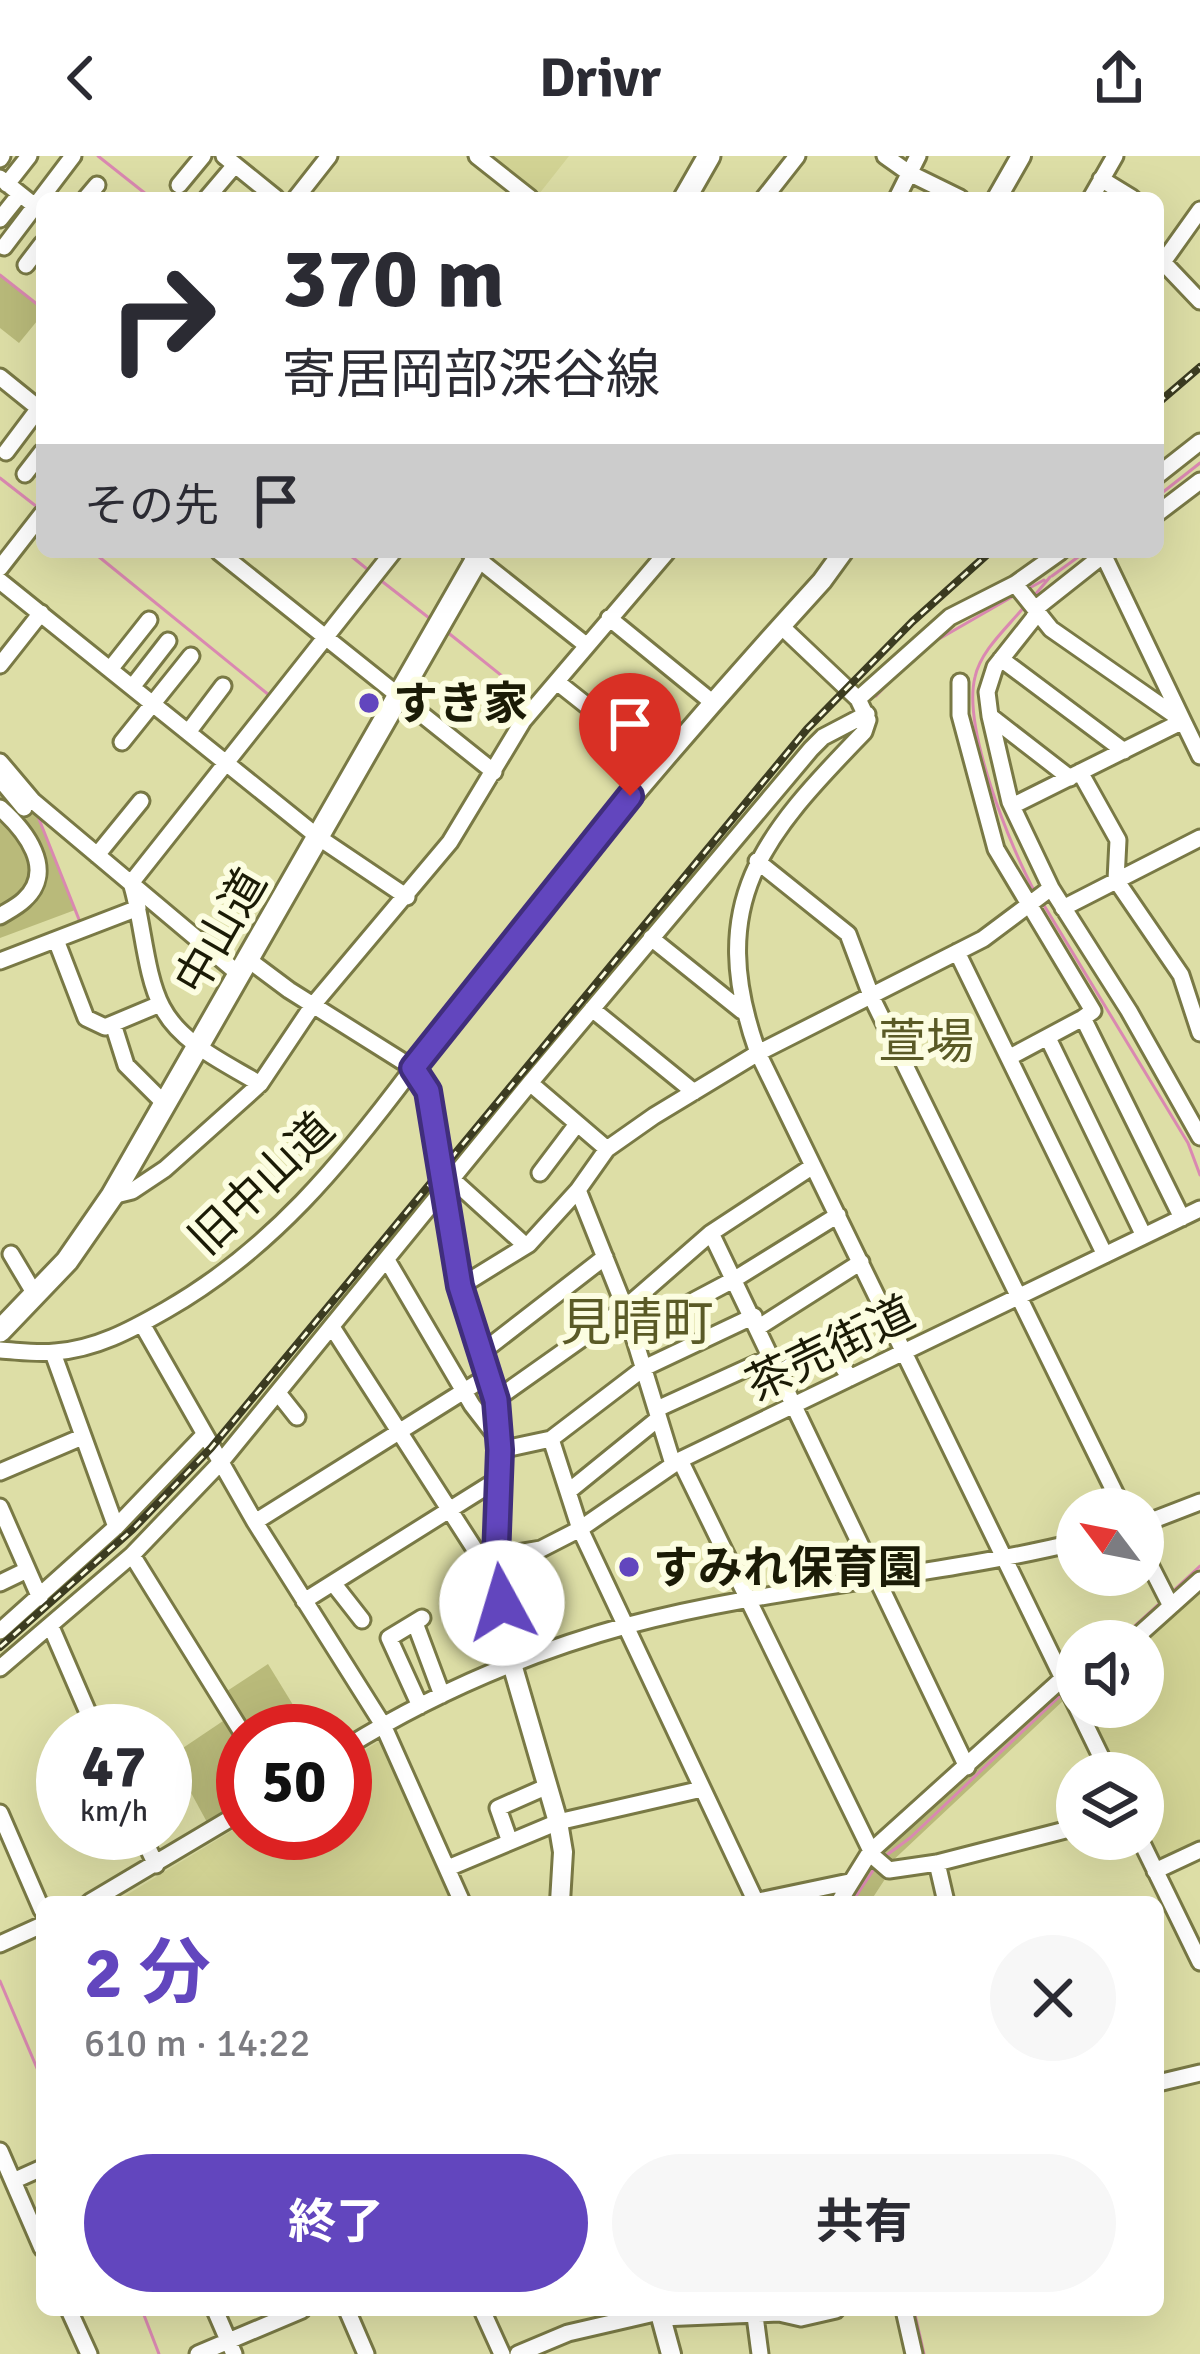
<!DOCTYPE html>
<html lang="ja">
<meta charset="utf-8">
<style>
body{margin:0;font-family:Signika,"Noto Sans JP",sans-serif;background:#f7f7f7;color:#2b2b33;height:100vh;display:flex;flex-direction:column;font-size:45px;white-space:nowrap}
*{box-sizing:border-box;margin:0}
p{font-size:39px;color:#7c7c81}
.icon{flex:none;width:66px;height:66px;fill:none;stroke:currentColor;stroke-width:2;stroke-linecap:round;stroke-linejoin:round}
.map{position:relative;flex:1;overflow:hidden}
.drawer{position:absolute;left:36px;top:1740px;width:1128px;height:420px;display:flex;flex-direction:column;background:#fff;border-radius:18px;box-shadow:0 12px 48px #0002}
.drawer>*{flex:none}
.guide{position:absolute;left:36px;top:36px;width:1128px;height:366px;border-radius:18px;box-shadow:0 12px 48px #0002;background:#fff;color:#2b2b33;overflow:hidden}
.needle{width:78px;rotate:302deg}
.controls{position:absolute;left:1056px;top:1332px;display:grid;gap:24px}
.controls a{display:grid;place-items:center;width:108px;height:108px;border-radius:50%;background:#fff;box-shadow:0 12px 48px #0002;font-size:60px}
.speed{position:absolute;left:36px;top:1548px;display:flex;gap:24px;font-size:60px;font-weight:700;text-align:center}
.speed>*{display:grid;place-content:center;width:156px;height:156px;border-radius:50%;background:#fff;box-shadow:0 12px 48px #0002;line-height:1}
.speed small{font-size:30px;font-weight:400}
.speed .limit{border:18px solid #d22;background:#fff;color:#111}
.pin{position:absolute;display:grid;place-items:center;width:102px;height:102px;color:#fff;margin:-123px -51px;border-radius:50% 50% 50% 0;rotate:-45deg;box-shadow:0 0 12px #0007}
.pin .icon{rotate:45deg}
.me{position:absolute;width:132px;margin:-66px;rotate:354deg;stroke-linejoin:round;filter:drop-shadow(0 0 9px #0008)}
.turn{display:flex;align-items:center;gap:42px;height:252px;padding:0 48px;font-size:54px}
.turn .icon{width:156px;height:156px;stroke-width:2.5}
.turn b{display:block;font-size:84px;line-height:102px}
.then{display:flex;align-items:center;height:114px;padding:0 48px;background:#0003;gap:24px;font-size:45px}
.round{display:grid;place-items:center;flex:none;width:126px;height:126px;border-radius:63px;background:#f7f7f7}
.summary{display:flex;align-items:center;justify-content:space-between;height:204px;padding:0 48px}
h1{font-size:72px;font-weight:700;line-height:90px;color:#6246be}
.button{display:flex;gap:24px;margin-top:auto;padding:24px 48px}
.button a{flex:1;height:138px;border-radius:72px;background:#6246be;color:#fff;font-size:48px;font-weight:700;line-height:138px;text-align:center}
.button a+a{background:#f7f7f7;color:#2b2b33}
header{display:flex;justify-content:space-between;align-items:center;height:156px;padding:0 48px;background:#fff;font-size:54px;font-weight:700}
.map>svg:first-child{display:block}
.built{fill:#d2d394}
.green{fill:#b9ba7a}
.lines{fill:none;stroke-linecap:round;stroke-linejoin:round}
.stream{stroke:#da88b1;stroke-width:3}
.minor-casing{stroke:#797945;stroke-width:21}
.major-casing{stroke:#797945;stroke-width:24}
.highway-casing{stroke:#797945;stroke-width:27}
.minor{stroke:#fff;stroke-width:15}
.major{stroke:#fff;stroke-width:18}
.highway{stroke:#fff;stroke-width:21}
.rail-casing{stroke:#3c3c21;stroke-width:8}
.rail{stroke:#fcfde1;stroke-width:3;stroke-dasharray:9;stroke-linecap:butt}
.route-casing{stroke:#402e7c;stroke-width:30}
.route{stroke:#6246be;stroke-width:21}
.poi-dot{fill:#6246be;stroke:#fcfde1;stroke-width:4.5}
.labels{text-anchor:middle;stroke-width:12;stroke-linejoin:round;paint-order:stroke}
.poi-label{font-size:45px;font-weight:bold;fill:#1b1b06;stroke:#fcfde1;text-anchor:start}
.street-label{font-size:45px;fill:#1b1b06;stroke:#fcfde1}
.neighbourhood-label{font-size:48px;fill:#5a5a26;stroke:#fcfde1}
.quarter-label{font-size:51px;fill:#5a5a26;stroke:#fcfde1}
</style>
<header><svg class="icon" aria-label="back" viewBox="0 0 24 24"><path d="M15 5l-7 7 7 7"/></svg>Drivr<svg class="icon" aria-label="share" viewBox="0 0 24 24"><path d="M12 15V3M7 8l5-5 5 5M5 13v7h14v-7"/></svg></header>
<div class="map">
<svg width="1200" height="2198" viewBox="0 0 1200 2198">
<rect width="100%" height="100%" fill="#dddea6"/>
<path class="built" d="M 490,0 L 569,0 L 539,38 Z
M 1200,1432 L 1200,1691 L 1163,1708 L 1143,1667 L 1143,1617 L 1119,1617 L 1087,1551 L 1143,1551 L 1143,1485 Z
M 386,1581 L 457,1746 L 115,1746 L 243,1668 L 243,1677 L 345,1677 L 345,1606 Z"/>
<path class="green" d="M 0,120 L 42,152 L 42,159 L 19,187 L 0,172 Z
M 0,606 L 33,645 L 75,754 L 0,782 Z
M 268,1508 L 309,1575 L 244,1575 L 221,1539 Z
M 1059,1532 L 1065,1543 L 887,1710 L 887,1720 L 870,1746 L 845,1746 L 874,1701 Z
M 226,1563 L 243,1589 L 243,1648 L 208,1668 L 171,1600 Z"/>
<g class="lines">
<path class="stream" d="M 98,0 L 151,42
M 0,119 L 42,152
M 0,322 L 41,354
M 1158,340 L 1200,307
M 93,396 L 269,539
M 346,396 L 372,417
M 1052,420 L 1085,396
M 379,423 L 433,465
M 1026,434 L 1044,424
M 1034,440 L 1050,421
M 1024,451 C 1007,472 981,494 975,521 C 962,572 1011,693 1036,738
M 446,475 L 532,544
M 932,487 L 1017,438
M 876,540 L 898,517
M 815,578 L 857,553
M 37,658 L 80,766
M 1042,746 L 1188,987 L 1200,1019
M 220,1295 L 248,1261
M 191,1327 L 213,1303
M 1173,1435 L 1200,1410
M 1118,1485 L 1161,1446
M 884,1701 L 910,1682 L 1063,1537
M 852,1746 L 874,1713
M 0,1825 L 42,1924
M 142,2154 L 159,2198
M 914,2154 L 924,2198"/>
<g class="minor-casing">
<path id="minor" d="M 224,0 L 276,42
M 477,0 L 530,42
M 885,0 L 909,17 L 960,42
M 0,3 L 2,0
M 0,22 L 40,54
M 1101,23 L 1132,42
M 7,28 L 29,0
M 179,29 L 203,0
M 86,42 L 97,29
M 207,42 L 235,9
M 296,42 L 329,0
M 764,42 L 797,0
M 897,42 L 918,0
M 1091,42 L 1115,0
M 0,63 L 20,38
M 4,91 L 73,0
M 1160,103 L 1200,145
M 26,109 L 42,88
M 1158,113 L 1200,54
M 0,221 L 42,255
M 6,296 L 39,252
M 25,318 L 42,296
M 1158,319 L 1200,286
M 1158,357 L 1200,325
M 219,396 L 494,616
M 469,396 L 586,489
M 1107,396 L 1040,449 L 1033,463 L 995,511 L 987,536 L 990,560 L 1010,646 L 1051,732 L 1129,855 L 1200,981
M 0,412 L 42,358
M 0,425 L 318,681 L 407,741
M 1015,428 L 1051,473 L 1183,565 L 1200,600
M 609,462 L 712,546
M 781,470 L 858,543 L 868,564 L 864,576 C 763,680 704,746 758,897 L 1109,1617
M 1001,503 L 1124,595
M 0,509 L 41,457
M 111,512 L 149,464
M 557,526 L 658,606
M 960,526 L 960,559 L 996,693 L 1093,855 L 1083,862
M 133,530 L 168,485
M 858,543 L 950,461 L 1015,428 L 1060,396
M 990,560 L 1070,622
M 189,575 L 223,530
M 122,586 L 191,500
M 0,606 L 33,645 L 240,819
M 1080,616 L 1118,684 L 1116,724 L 1181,819 L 1200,877
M 0,623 L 24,652
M 1012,650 L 1183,565 L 1103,398
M 0,652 C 25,674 57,714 24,744 C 18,750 8,755 0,760
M 97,699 L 141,645
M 757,705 L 848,778 L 872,842 L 1123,1353
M 131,727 L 393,396
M 132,730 C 143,766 145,819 162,851 C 181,888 226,907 260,928
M 1063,752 L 1200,682
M 651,782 L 742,855
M 56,784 L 86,862 L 105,871 L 160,848
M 957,796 L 1105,1099
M 0,805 L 138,752
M 592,853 L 694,936
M 113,868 L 126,909 L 165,948
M 1048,882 L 1144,1080
M 1010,901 L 1083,862 L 1182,1062
M 530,927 L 607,993
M 540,1017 L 577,968
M 453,1024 L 526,1090
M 578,1034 L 625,1152 L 673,1308
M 112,1040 L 132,1035 L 165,1013 L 260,928 L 313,849 L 450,686 L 523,565 L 667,396
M 711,1077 L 967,1611
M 11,1098 L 36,1140
M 387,1104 L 472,1249 L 499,1284
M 461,1130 L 529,1088 L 578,1034 L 607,993 L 654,960 L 758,897 L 983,783 L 1051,732
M 142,1168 L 255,1366 L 383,1569 L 462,1746
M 332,1171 L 481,1403 L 541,1393 L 580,1373 L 680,1304 L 1200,1053
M 759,1171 L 861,1106
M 633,1177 L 735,1123 L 838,1059
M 826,1186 L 850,1222
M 0,1194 C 18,1195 37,1198 55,1196 C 96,1193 131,1174 166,1154 C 271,1094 342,1007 413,912 L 289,834 L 249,804
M 53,1197 L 116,1371
M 481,1197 L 605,1101
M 778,1218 L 882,1149
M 278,1237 L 297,1261
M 495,1244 L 625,1152 L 711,1077 L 813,1010
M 657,1253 L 771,1201
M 551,1283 L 580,1373 L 756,1746
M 500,1294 L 551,1283 L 644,1212 L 754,1160
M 680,1304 L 874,1701 L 889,1714 L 937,1707 L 1077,1671
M 0,1316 L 82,1281
M 569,1335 L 659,1262
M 0,1351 L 40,1442
M 255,1366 L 488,1220
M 1143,1368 L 1200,1346
M 1143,1395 L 1171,1450
M 132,1399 L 243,1578
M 0,1427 L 27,1414
M 333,1427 L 362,1464
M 304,1445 L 497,1324
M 415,1467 L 442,1539
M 51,1471 L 96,1575
M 0,1475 L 116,1371 L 204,1279
M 1132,1485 L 1200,1424
M 0,1512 L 132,1399 L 220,1307 L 530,927 L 811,593 L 823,581 L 867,558
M 420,1550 L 389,1482 L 422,1462
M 345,1592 C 432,1538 530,1496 629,1469 C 776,1430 929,1422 1077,1386
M 0,1657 L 42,1754
M 141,1677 L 156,1709
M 1140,1683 L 1200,1806
M 510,1686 L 498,1652 L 548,1630
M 937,1707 L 946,1746
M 448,1712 L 558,1666 L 702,1633
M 1155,1715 L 1200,1694
M 90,1746 L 243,1655
M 754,1746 L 849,1726
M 839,1746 L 870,1696 L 1063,1522
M 0,1788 L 42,1769
M 1158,1927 L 1200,1917
M 0,1995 L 42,2092
M 13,2025 L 42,2012
M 69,2154 L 89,2198
M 215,2154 L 234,2198
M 347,2154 L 366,2198
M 482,2154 L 502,2198
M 904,2154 L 914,2198
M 755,2160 L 760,2198
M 661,2162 L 779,2157 L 801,2162 L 836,2154
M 198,2198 L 302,2154
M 518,2198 L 568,2177 L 659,2156"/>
</g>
<g class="major-casing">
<path id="major" d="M 997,42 L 1021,0
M 560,1746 L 563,1696 L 558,1666 L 512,1508 L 496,1402 L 500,1294 L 495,1244 L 461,1130 L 428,935 L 413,912 C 543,743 679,582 822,425 L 843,396
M 659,2154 L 671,2198"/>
</g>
<g class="highway-casing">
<path id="highway" d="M 685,42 L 709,0
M 0,1175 L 67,1105 L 112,1040 L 481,396"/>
</g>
<use href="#minor" class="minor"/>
<use href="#major" class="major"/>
<use href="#highway" class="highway"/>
<g class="rail-casing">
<path id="rail" d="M 1158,247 L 1200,211
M 0,1491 L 133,1373 L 211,1292 L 807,573 L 912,466 L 990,396"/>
</g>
<use href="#rail" class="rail"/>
</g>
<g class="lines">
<g class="route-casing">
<path id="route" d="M 502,1447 L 496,1402 L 500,1294 L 496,1244 L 460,1130 L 428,935 L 413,912 L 630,640"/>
</g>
<use href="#route" class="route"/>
</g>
<g class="poi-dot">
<circle cx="369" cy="547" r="12"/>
<circle cx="629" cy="1411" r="12"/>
</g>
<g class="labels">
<g class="poi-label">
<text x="393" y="563">すき家</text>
<text x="653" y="1427">すみれ保育園</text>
</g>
<g class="street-label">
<text transform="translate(220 775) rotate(-60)" y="16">中山道</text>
<text transform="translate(261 1027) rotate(-44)" y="16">旧中山道</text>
<text transform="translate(830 1192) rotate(-26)" y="16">茶売街道</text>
</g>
<g class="neighbourhood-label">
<text x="926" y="902">萱場</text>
</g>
<g class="quarter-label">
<text x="637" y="1184">見晴町</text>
</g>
</g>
</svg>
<div class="controls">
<a><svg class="needle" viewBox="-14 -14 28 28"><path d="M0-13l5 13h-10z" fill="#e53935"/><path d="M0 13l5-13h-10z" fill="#7c7c81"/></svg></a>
<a><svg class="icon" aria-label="sound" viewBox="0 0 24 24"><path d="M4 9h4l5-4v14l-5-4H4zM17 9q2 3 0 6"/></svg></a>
<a><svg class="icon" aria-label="layers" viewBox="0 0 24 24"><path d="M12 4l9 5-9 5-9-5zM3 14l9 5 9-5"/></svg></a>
</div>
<div class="speed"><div>47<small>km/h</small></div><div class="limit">50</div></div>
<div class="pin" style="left:630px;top:640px;background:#d93025"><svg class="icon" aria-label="arrive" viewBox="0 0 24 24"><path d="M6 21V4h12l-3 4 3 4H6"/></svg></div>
<svg class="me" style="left:502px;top:1447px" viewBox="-20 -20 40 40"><circle r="19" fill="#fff"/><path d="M0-13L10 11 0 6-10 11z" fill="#6246be"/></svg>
<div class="guide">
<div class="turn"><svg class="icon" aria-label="right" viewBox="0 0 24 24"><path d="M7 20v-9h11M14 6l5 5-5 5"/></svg><div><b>370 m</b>寄居岡部深谷線</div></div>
<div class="then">その先<svg class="icon" aria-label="arrive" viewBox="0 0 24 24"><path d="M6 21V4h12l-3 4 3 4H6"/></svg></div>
</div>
<section class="drawer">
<div class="summary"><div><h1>2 分</h1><p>610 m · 14:22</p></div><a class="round"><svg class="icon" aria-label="close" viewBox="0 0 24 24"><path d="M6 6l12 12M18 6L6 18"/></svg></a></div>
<div class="button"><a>終了</a><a>共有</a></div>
</section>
</div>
